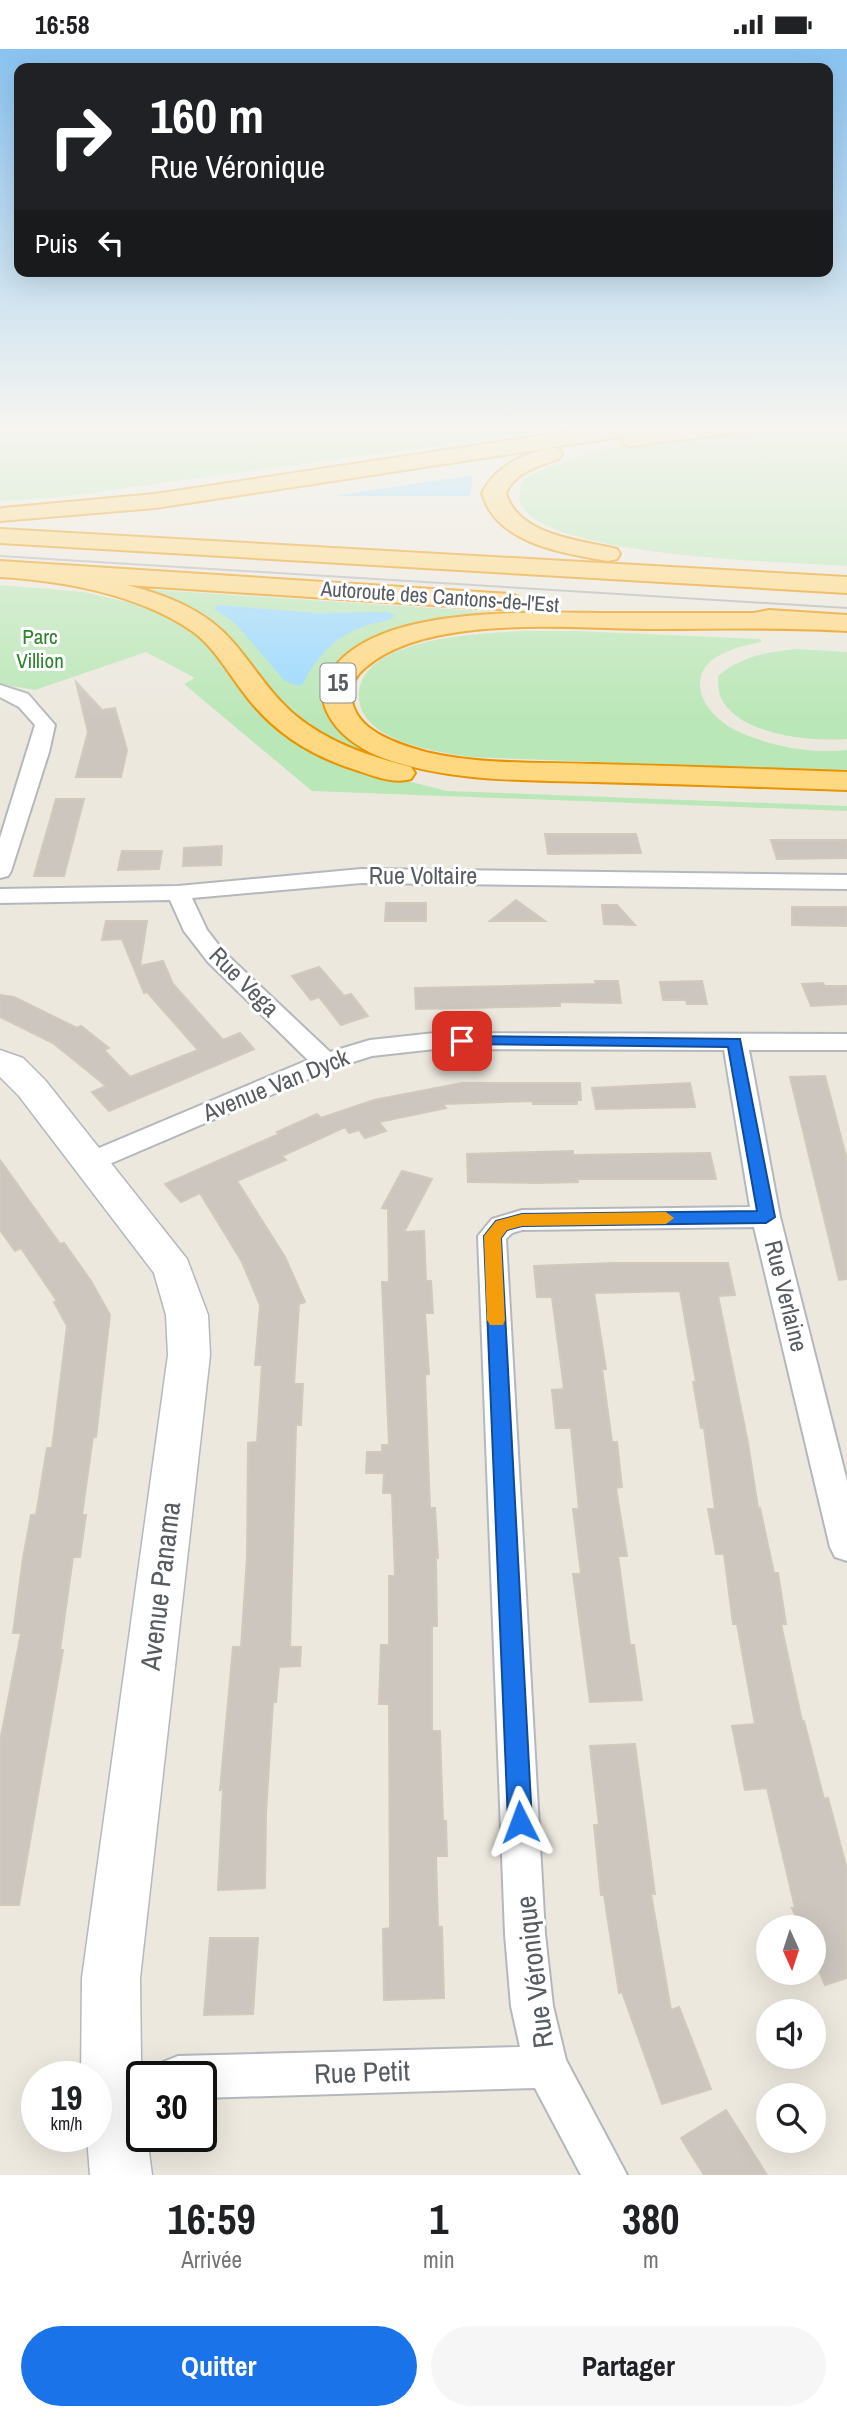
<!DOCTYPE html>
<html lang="fr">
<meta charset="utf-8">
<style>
body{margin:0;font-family:"Archivo Narrow",sans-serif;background:#f6f6f6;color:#202124;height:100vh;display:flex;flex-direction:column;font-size:26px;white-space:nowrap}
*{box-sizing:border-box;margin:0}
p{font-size:23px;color:#757577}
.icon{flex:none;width:38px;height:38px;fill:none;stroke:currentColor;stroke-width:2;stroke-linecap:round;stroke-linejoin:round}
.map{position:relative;height:2126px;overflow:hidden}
.side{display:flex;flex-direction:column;background:#fff;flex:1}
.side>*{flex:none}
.banner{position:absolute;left:14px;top:14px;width:819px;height:214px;border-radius:14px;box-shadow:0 7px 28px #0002;background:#202124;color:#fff;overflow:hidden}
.needle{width:46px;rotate:177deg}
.tools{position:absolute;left:756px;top:1866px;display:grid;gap:14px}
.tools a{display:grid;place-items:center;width:70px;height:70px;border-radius:50%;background:#fff;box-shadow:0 7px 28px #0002;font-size:35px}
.speed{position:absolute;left:21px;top:2012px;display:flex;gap:14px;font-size:35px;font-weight:700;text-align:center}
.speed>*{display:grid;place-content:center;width:91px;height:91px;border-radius:50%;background:#fff;box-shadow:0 7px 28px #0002;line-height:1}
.speed small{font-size:18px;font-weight:400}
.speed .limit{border:4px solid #111;border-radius:10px;background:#fff;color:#111}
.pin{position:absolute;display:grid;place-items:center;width:60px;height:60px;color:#fff;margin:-30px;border-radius:14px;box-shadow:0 4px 10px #0006}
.me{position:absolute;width:77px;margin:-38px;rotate:357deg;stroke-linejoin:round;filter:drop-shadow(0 0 5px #0008)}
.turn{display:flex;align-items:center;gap:24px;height:147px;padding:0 21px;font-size:32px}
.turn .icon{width:91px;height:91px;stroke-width:2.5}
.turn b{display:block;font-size:49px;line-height:60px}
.then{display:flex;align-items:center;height:66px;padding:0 21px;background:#0003;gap:14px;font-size:26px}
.eta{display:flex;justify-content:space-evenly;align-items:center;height:119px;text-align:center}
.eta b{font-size:42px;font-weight:700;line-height:49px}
.button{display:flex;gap:14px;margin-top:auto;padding:14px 21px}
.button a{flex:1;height:80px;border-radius:42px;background:#1a73e8;color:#fff;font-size:28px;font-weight:700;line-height:80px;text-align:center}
.button a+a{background:#f6f6f6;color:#202124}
.status{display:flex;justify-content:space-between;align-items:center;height:49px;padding:0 35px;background:#fff;direction:ltr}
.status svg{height:19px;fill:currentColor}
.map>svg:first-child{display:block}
.green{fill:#bae7b7}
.water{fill:#9bd9ff}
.building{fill:#ccc6bf;stroke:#d1c9bc;stroke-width:2}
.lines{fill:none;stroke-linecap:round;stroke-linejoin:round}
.street-casing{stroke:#b4b8bd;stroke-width:4}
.secondary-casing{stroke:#b4b9bf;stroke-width:3}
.highway-casing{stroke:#ea9300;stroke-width:4}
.street{fill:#fff;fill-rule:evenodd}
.secondary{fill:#fff;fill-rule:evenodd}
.highway{fill:#ffd882;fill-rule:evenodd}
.tram{stroke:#b2b3b4;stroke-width:2}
.route{fill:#1a73e8;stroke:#114b97;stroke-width:2}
.slow{fill:#f59e0b}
.labels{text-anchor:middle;stroke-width:6;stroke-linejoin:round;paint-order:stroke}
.far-street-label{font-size:21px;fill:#575c61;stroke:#fff}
.far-park-label{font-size:21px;fill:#2e832d;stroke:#fff}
.shield{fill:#fff;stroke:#898d90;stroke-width:2}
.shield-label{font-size:23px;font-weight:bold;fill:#575c61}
.street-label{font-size:24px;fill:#575c61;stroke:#fff}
.near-street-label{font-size:28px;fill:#575c61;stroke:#fff}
</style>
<div class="status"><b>16:58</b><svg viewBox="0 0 49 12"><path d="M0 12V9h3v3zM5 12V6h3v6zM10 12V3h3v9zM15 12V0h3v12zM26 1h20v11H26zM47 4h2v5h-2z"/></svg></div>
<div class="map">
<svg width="847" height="2126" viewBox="0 0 847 2126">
<rect width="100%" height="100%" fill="#ece8de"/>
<path class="green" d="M 0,376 L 588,376 L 60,448 L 0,452 Z
M 814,379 L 847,379 L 847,517 C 785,513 559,508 524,460 C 516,450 520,441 524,430 C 606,386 723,387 814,379 Z
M 0,536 L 84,543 L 136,555 L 171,569 L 203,589 L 251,653 L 292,690 L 336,714 L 447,742 L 847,757 L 847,762 L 312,742 L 184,635 L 195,629 L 146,603 L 35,641 L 0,635 Z
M 141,540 L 494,563 L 494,569 L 354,603 C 339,615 329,622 328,643 C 325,683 354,692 385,709 L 379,714 L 322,689 L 282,658 L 250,617 Z
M 521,582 L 575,582 L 760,590 L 762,593 C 745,596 719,602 707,616 C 687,641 713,670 735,681 C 768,697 810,705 847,701 L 847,723 L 470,708 C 436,703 358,692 359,646 C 359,629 371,616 385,608 C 425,587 477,585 521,582 Z
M 797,600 L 847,603 L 847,690 C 810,693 739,686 721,649 C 718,642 718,634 718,627 C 742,607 767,603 797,600 Z"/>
<path class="water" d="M 466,427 L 473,428 L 470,447 L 334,447 Z
M 218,556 L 317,564 L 387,563 L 396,566 C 388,573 375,573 365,577 C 335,587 316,608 303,635 L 298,637 L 285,632 L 234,573 L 214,560 Z"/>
<path class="building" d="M 76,633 L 102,661 L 115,659 L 127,701 L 121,728 L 76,728 L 88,683 Z
M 56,750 L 84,750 L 64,827 L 34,827 Z
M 545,785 L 636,785 L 641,804 L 548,805 Z
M 771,791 L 847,791 L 847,809 L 777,810 Z
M 222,797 L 221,816 L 183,817 L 184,799 Z
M 122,802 L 162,802 L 159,820 L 118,821 Z
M 516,851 L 545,872 L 490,872 Z
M 386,854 L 426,854 L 426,872 L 385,872 Z
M 602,856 L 617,856 L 635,876 L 604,875 Z
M 792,858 L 847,858 L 847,877 L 792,876 Z
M 106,872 L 147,872 L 140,917 L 163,912 L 173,935 L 223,991 L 240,984 L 254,1000 L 109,1062 L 92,1043 L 106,1037 L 53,994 L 0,968 L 0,946 L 14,948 L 77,979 L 81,977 L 109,999 L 104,1001 L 130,1028 L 198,1001 L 147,943 L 144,944 L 122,890 L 102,891 Z
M 319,918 L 344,947 L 351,945 L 368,967 L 341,976 L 319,948 L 311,951 L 292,927 Z
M 595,932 L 618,932 L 621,954 L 560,953 L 560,957 L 416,960 L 415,939 L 596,935 Z
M 702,932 L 707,955 L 687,955 L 686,951 L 663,951 L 660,933 Z
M 823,934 L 825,937 L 847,937 L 847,955 L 811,957 L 802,935 Z
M 825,1027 L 847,1111 L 847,1230 L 839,1231 L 790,1028 Z
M 462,1034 L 580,1034 L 581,1051 L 577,1051 L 577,1055 L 533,1055 L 533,1052 L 443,1055 L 446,1059 L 379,1073 L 386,1082 L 365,1089 L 359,1081 L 349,1084 L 345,1078 L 282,1107 L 286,1111 L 237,1132 L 285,1208 L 305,1253 L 299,1255 L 294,1335 L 303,1335 L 301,1376 L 296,1376 L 290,1598 L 301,1598 L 300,1617 L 279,1618 L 276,1653 L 273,1653 L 266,1765 L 265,1839 L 218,1841 L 223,1740 L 220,1741 L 233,1598 L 241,1598 L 247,1508 L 248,1394 L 257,1393 L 262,1316 L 255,1316 L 260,1256 L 242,1213 L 200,1144 L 181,1153 L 165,1135 L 279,1085 L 277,1083 L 317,1065 L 321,1069 L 374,1051 Z
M 690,1034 L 695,1058 L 596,1060 L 592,1039 Z
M 573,1102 L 573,1106 L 710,1104 L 716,1130 L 577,1130 L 578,1133 L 539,1134 L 468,1133 L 467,1105 Z
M 0,1111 L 60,1195 L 64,1194 L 91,1232 L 110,1266 L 96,1388 L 93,1388 L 82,1466 L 86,1466 L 80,1508 L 73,1508 L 60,1601 L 63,1601 L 19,1856 L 0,1856 L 0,1692 L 21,1584 L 13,1584 L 23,1509 L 31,1466 L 36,1466 L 47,1399 L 52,1399 L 67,1277 L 54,1253 L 57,1252 L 21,1199 L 15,1202 L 0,1181 Z
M 402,1122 L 432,1130 L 404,1183 L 424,1182 L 426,1232 L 431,1232 L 433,1264 L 425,1264 L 429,1325 L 425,1326 L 430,1459 L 435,1459 L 438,1509 L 436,1509 L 437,1577 L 432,1577 L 432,1682 L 440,1682 L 443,1772 L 446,1772 L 447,1807 L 436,1807 L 438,1878 L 442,1878 L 444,1949 L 384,1951 L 383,1880 L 390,1879 L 389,1655 L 379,1655 L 381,1596 L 389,1596 L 389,1527 L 395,1527 L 392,1444 L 383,1444 L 384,1424 L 366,1424 L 367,1403 L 382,1403 L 382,1396 L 389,1396 L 382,1233 L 389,1233 L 388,1160 L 382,1159 Z
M 613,1214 L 728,1214 L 735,1246 L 718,1247 L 748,1394 L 758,1459 L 760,1459 L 774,1524 L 778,1524 L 786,1575 L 781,1575 L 802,1672 L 804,1672 L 824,1750 L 828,1749 L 847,1820 L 847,1929 L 825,1936 L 814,1910 L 814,1878 L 800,1878 L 792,1859 L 795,1859 L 767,1739 L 745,1741 L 732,1677 L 755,1675 L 737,1575 L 733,1575 L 724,1505 L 716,1505 L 708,1460 L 715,1460 L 704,1379 L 701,1379 L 693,1333 L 696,1333 L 680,1242 L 594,1244 L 606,1320 L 602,1320 L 612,1393 L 617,1393 L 622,1438 L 616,1439 L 627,1507 L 618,1507 L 630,1596 L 634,1596 L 642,1651 L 590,1653 L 573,1525 L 581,1525 L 573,1460 L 579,1460 L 571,1379 L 556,1379 L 552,1341 L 564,1340 L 552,1248 L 537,1248 L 534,1217 Z
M 635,1695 L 655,1845 L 651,1845 L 671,1961 L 679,1958 L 711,2040 L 662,2055 L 622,1943 L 619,1944 L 604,1846 L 601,1846 L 594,1776 L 599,1776 L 590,1697 Z
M 210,1889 L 258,1889 L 253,1965 L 204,1966 Z
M 726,2061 L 767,2126 L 704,2126 L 681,2089 Z"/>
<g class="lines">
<g class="street-casing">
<path id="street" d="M 0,636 L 28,645 L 55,676 L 49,703 L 11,822 L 8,827 L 0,829 L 0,789 L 35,676 L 19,658 L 0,648 Z
M 361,820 L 847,826 L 847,840 L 361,834 L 192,849 L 207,881 L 224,903 L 330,1003 L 370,991 L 435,984 L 847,985 L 847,1001 L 749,1001 L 780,1168 L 847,1432 L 847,1512 L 835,1508 L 830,1498 L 754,1178 L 522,1181 L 512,1184 L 506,1190 L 545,1885 L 553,1957 L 566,2011 L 627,2126 L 581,2126 L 535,2039 L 201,2049 L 201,2028 L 157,2028 L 163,2013 L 178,2007 L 520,1998 L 511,1957 L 505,1885 L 478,1187 L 492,1170 L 522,1161 L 750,1158 L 724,1001 L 435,1000 L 372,1007 L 334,1019 L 100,1119 L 90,1122 L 80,1119 L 76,1113 L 80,1107 L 308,1011 L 208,913 L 184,882 L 170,851 L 0,854 L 0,840 L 178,837 Z"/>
</g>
<g class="secondary-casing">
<path id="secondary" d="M 0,1001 L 23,1009 L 45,1031 L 187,1210 L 208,1266 L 210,1306 L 140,1929 L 142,2088 L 147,2088 L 152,2126 L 90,2126 L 87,2088 L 96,2088 L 96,2028 L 81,2028 L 82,1929 L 168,1306 L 166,1266 L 154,1224 L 19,1047 L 0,1028 Z"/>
</g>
<g class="highway-casing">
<path id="highway" d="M 611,376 L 667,376 L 664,380 L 694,376 L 764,376 L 761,381 L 753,382 L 631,397 L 623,395 L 622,388 L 551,398 L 559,400 L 562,405 L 559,410 C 539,417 515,423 506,444 C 518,487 580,491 617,500 L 620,505 L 617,510 L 608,512 C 563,504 496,495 482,444 C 496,417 521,406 549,399 L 155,459 L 0,472 L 0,460 L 3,459 L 155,445 Z
M 0,480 L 847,528 L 847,544 L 0,494 Z
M 0,512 L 510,545 L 519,548 L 523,553 L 519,558 L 510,561 L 127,536 C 166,546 206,561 233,593 C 254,617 270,645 295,666 C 329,694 369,707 411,718 L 415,724 L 411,730 C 394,735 376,728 359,722 C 312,708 272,683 243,643 C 227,622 214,598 192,582 C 138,545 64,532 0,528 Z
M 769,561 L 847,566 L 847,582 C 782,578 717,580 652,580 C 572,580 427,564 365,619 C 353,629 348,641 353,656 C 361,684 401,696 426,703 C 480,716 538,713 594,715 C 678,717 763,720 847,723 L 847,741 C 762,738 678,735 593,733 C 522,731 450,733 383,709 C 360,700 338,686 327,663 C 321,650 322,636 331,623 C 376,554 537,564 611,564 C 659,564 707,564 754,564 Z"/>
</g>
<use href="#street" class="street"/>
<use href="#secondary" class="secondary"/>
<use href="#highway" class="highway"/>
<path class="tram" d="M 0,507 L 847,559"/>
</g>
<linearGradient id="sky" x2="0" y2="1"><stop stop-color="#89c3f1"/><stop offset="0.56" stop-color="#f6f5f0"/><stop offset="1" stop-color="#f6f5f0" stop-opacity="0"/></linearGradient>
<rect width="847" height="674" fill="url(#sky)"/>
<path class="route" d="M 462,987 L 740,990 L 775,1168 L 766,1174 L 522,1177 L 507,1181 L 501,1189 L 532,1773 L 528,1781 L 520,1784 L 512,1781 L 508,1773 L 484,1187 L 496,1172 L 522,1165 L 757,1162 L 728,998 L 456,995 L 454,992 Z"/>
<path class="slow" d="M 666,1163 L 674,1169 L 666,1175 L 522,1177 L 507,1181 L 501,1189 L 505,1271 L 503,1276 L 490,1276 L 487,1271 L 484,1187 L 496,1172 L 522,1165 Z"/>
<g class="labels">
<g class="far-street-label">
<text transform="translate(440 548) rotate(4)" y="7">Autoroute des Cantons-de-l'Est</text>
</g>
<g class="far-park-label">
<text x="40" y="595">Parc<tspan x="40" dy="24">Villion</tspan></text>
</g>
<rect class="shield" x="320.5" y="614.5" width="35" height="39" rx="5"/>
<g class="shield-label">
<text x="338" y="642">15</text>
</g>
<g class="street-label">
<text x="423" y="835">Rue Voltaire</text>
<text transform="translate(244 933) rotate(45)" y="8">Rue Vega</text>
<text transform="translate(276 1036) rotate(-22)" y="8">Avenue Van Dyck</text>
<text transform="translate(786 1247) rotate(76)" y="8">Rue Verlaine</text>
</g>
<g class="near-street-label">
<text transform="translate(160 1537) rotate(-83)" y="10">Avenue Panama</text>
<text transform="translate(534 1923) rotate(-97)" y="10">Rue Véronique</text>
<text transform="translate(362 2023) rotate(-2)" y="10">Rue Petit</text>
</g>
</g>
</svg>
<div class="tools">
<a><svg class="needle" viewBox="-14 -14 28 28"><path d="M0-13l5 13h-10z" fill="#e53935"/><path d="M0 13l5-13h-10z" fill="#757577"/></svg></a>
<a><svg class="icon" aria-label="sound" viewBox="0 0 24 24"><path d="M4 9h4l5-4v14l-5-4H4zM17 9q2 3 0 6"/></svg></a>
<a><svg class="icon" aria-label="search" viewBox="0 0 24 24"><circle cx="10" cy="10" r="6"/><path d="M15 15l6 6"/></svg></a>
</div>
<div class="speed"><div>19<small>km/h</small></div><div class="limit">30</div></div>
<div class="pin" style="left:462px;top:992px;background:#d93025"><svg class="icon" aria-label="arrive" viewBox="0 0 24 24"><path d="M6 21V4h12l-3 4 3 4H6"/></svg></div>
<svg class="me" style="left:520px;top:1773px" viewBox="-20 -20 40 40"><path d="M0-17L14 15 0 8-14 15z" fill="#1a73e8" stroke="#fff" stroke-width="4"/></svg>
<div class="banner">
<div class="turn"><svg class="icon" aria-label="right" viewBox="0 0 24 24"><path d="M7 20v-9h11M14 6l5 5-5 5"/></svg><div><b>160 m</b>Rue Véronique</div></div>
<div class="then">Puis<svg class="icon" aria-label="left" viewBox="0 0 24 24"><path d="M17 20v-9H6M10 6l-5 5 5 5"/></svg></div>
</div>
</div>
<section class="side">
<div class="eta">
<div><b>16:59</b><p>Arrivée</p></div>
<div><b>1</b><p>min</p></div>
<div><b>380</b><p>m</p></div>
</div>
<div class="button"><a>Quitter</a><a>Partager</a></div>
</section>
